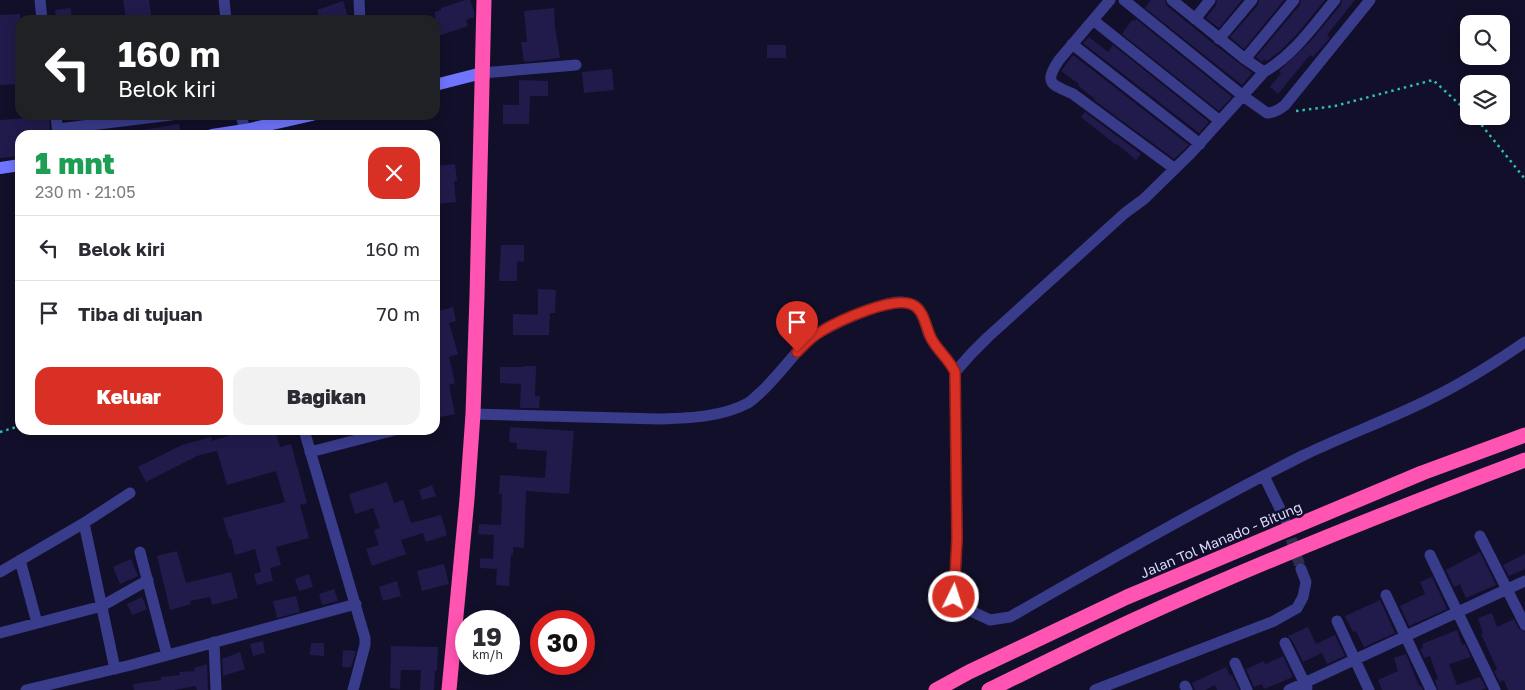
<!DOCTYPE html>
<html lang="id">
<meta charset="utf-8">
<style>
body{margin:0;font-family:"Golos Text",sans-serif;background:#f2f2f3;color:#2b2b33;height:100vh;display:flex;flex-direction:column;font-size:19px;white-space:nowrap}
*{box-sizing:border-box;margin:0}
p{font-size:16px;color:#7c7c81}
.icon{flex:none;width:28px;height:28px;fill:none;stroke:currentColor;stroke-width:2;stroke-linecap:round;stroke-linejoin:round}
.map{position:relative;flex:1;overflow:hidden}
.details{position:absolute;left:15px;top:130px;width:425px;height:305px;display:flex;flex-direction:column;background:#fff;border-radius:15px;box-shadow:0 2px 12px #0003}
.details>*{flex:none}
.banner{position:absolute;left:15px;top:15px;width:425px;height:105px;border-radius:15px;box-shadow:0 2px 12px #0003;background:#202124;color:#fff;overflow:hidden}
.fabs{position:absolute;left:1460px;top:15px;display:grid;gap:10px}
.fabs a{display:grid;place-items:center;width:50px;height:50px;border-radius:10px;background:#fff;box-shadow:0 2px 12px #0003;font-size:25px}
.speed{position:absolute;left:455px;top:610px;display:flex;gap:10px;font-size:25px;font-weight:700;text-align:center}
.speed>*{display:grid;place-content:center;width:65px;height:65px;border-radius:50%;background:#fff;box-shadow:0 2px 12px #0003;line-height:1}
.speed small{font-size:12px;font-weight:400}
.speed .limit{border:8px solid #d22;background:#fff;color:#111}
.pin{position:absolute;display:grid;place-items:center;width:42px;height:42px;color:#fff;margin:-51px -21px;border-radius:50% 50% 50% 0;rotate:-45deg;box-shadow:0 0 5px #0007}
.pin .icon{rotate:45deg}
.me{position:absolute;width:55px;margin:-28px;rotate:4deg;stroke-linejoin:round;filter:drop-shadow(0 0 4px #0008)}
.turn{display:flex;align-items:center;gap:18px;height:105px;padding:0 20px;font-size:22px}
.turn .icon{width:65px;height:65px;stroke-width:2.5}
.turn b{display:block;font-size:35px;line-height:42px}
.round{display:grid;place-items:center;flex:none;width:52px;height:52px;border-radius:15px;background:#f2f2f3}
.headline{display:flex;align-items:center;justify-content:space-between;height:85px;padding:0 20px}
h1{font-size:30px;font-weight:800;line-height:38px;color:#1e9e55}
.cta{display:flex;gap:10px;margin-top:auto;padding:10px 20px}
.cta a{flex:1;height:58px;border-radius:15px;background:#d93025;color:#fff;font-size:20px;font-weight:800;line-height:58px;text-align:center}
.cta a+a{background:#f2f2f3;color:#2b2b33}
ul{padding:0;list-style:none}
li{display:flex;align-items:center;gap:15px;height:65px;padding:0 20px;border-top:1px solid #e1e1e2}
li div{flex:1}
li b{display:block;font-size:19px}
li em{font-style:normal}
.map>svg:first-child{display:block}
.building{fill:#211b4c}
.lines{fill:none;stroke-linecap:round;stroke-linejoin:round}
.street-tunnel{stroke:#302d4a;stroke-width:11;stroke-dasharray:11 5.5;stroke-linecap:butt}
.path{stroke:#2bc1ae;stroke-width:2.5;stroke-dasharray:2.5 4;stroke-linecap:butt}
.street{stroke:#393b8b;stroke-width:11}
.secondary{stroke:#7075ff;stroke-width:12}
.highway{stroke:#ff54b1;stroke-width:15}
.route-casing{stroke:#8d1f18;stroke-width:12}
.route{stroke:#d93025;stroke-width:9}
.labels{text-anchor:middle;stroke-width:5;stroke-linejoin:round;paint-order:stroke}
.street-label{font-size:14px;fill:#dbd9ff;stroke:#120f2a}
</style>
<div class="map">
<svg width="1525" height="690" viewBox="0 0 1525 690">
<rect width="100%" height="100%" fill="#120f2a"/>
<path class="building" d="M 123,0 L 149,0 L 152,20 L 126,20 Z
M 465,0 L 470,0 L 474,11 L 474,17 L 466,20 L 468,26 L 435,37 L 435,12 L 441,10 L 441,8 Z
M 1151,0 L 1165,0 L 1167,6 L 1215,45 L 1252,73 L 1242,85 L 1145,8 Z
M 1217,0 L 1242,0 L 1219,28 L 1206,18 L 1216,5 Z
M 1259,0 L 1284,0 L 1244,49 L 1230,37 L 1258,5 Z
M 1301,0 L 1325,0 L 1297,34 L 1280,51 L 1267,61 L 1264,59 L 1262,62 L 1256,57 L 1300,5 Z
M 1342,0 L 1355,0 L 1327,35 L 1330,38 L 1329,39 L 1313,57 L 1310,55 L 1278,94 L 1270,87 L 1281,73 L 1279,71 L 1308,44 L 1341,5 Z
M 343,1 L 349,20 L 320,20 L 317,10 Z
M 71,8 L 72,20 L 56,20 L 55,10 Z
M 554,8 L 555,27 L 560,58 L 524,62 L 521,42 L 527,42 L 524,11 Z
M 20,14 L 20,84 L 0,85 L 0,15 Z
M 1136,19 L 1232,97 L 1219,111 L 1122,34 L 1132,20 L 1135,21 Z
M 1089,37 L 1108,52 L 1113,45 L 1209,122 L 1199,133 L 1083,43 Z
M 767,45 L 786,45 L 786,58 L 767,58 Z
M 1073,55 L 1189,145 L 1174,159 L 1094,100 L 1095,99 L 1078,86 L 1079,84 L 1061,71 Z
M 612,69 L 614,90 L 584,93 L 582,72 Z
M 519,80 L 548,81 L 548,96 L 530,96 L 529,124 L 503,124 L 503,105 L 519,105 Z
M 1085,112 L 1141,154 L 1136,160 L 1117,144 L 1116,145 L 1081,117 Z
M 27,115 L 49,115 L 50,134 L 18,135 L 20,156 L 0,158 L 0,120 L 28,118 Z
M 179,124 L 181,135 L 144,135 L 143,130 Z
M 455,164 L 457,181 L 454,181 L 456,202 L 435,204 L 435,166 Z
M 501,245 L 524,245 L 524,262 L 517,261 L 517,281 L 499,281 Z
M 538,289 L 556,290 L 555,313 L 550,313 L 549,335 L 513,335 L 513,314 L 538,315 Z
M 453,307 L 456,321 L 449,323 L 458,354 L 449,357 L 455,383 L 449,385 L 455,414 L 435,418 L 435,316 L 440,315 L 439,311 Z
M 524,366 L 536,366 L 535,396 L 540,396 L 539,408 L 520,408 L 521,384 L 500,383 L 500,367 L 523,367 Z
M 510,427 L 574,431 L 569,494 L 526,491 L 524,548 L 513,547 L 513,555 L 511,555 L 509,586 L 496,585 L 497,569 L 480,568 L 480,558 L 493,559 L 494,535 L 478,534 L 479,524 L 501,525 L 502,494 L 499,494 L 500,475 L 545,478 L 547,451 L 517,449 L 517,443 L 509,442 Z
M 242,430 L 275,430 L 280,447 L 291,444 L 307,503 L 300,505 L 309,538 L 276,547 L 281,565 L 270,568 L 273,581 L 257,585 L 254,574 L 261,572 L 255,549 L 235,555 L 231,538 L 229,538 L 223,518 L 285,502 L 276,471 L 227,485 L 217,451 L 197,456 L 146,482 L 138,467 L 182,445 L 211,437 L 212,441 L 234,434 L 234,432 Z
M 387,482 L 394,503 L 403,500 L 411,523 L 441,515 L 447,535 L 426,542 L 423,533 L 401,540 L 406,554 L 372,566 L 366,549 L 379,545 L 374,530 L 380,528 L 373,508 L 355,514 L 349,494 Z
M 432,485 L 436,496 L 422,500 L 419,490 Z
M 177,551 L 186,583 L 231,572 L 238,598 L 212,605 L 210,597 L 190,601 L 191,604 L 170,610 L 157,556 Z
M 1480,552 L 1496,585 L 1466,598 L 1460,584 L 1454,587 L 1446,570 Z
M 1525,554 L 1525,569 L 1509,576 L 1503,565 Z
M 131,559 L 138,576 L 120,584 L 113,567 Z
M 444,564 L 449,584 L 422,591 L 417,571 Z
M 309,574 L 313,587 L 299,591 L 295,579 Z
M 1432,577 L 1447,609 L 1409,626 L 1400,606 L 1425,594 L 1420,582 Z
M 397,581 L 401,596 L 383,601 L 379,587 Z
M 334,589 L 338,601 L 322,605 L 319,594 Z
M 296,596 L 300,612 L 277,618 L 273,601 Z
M 142,597 L 147,609 L 132,615 L 127,604 Z
M 1380,600 L 1395,633 L 1364,647 L 1356,631 L 1353,632 L 1345,616 Z
M 1492,613 L 1497,627 L 1514,619 L 1519,629 L 1525,632 L 1525,690 L 1508,690 L 1504,680 L 1500,682 L 1494,672 L 1497,669 L 1481,634 L 1483,633 L 1478,618 Z
M 1308,627 L 1316,644 L 1335,635 L 1345,656 L 1327,664 L 1322,653 L 1303,662 L 1292,640 L 1288,636 Z
M 1457,630 L 1462,645 L 1465,644 L 1471,657 L 1449,664 L 1457,685 L 1480,677 L 1486,688 L 1481,690 L 1438,690 L 1435,680 L 1438,679 L 1430,656 L 1424,658 L 1420,649 L 1423,648 L 1422,644 Z
M 263,641 L 265,653 L 253,656 L 250,644 Z
M 311,643 L 324,643 L 324,656 L 310,655 Z
M 391,646 L 438,647 L 437,671 L 435,670 L 434,690 L 420,690 L 421,670 L 401,670 L 400,689 L 390,688 Z
M 343,650 L 356,651 L 351,667 L 342,667 Z
M 240,652 L 245,669 L 223,676 L 222,659 Z
M 1406,654 L 1419,686 L 1420,685 L 1423,690 L 1382,690 L 1378,680 L 1398,671 L 1394,658 Z
M 1283,656 L 1293,677 L 1264,689 L 1262,684 L 1254,687 L 1246,669 L 1264,661 L 1265,664 Z
M 207,664 L 208,690 L 197,690 L 195,686 L 174,690 L 134,690 L 133,684 L 161,680 L 161,677 L 180,675 L 179,672 L 195,671 L 194,668 Z
M 1226,667 L 1230,676 L 1232,675 L 1239,690 L 1217,690 L 1215,685 L 1205,690 L 1195,690 L 1192,683 Z"/>
<g class="lines">
<path class="street-tunnel" d="M 1286,523 L 1301,569"/>
<path class="path" d="M 1296,111 L 1335,106 L 1433,80 L 1469,113
M 1472,116 L 1480,123 L 1525,179
M 0,432 L 20,426"/>
<path class="street" d="M 40,0 L 42,20
M 224,0 L 226,20
M 359,0 L 360,20
M 1110,0 L 1059,60 C 1044,83 1050,84 1073,94 L 1175,169
M 1124,0 L 1243,96 L 1267,113 C 1274,113 1279,110 1285,105 L 1370,0
M 1172,0 L 1245,59 L 1264,72 C 1294,55 1314,25 1335,0
M 1195,19 L 1210,0
M 1093,20 L 1220,121
M 1219,39 L 1252,0
M 1072,44 L 1200,144
M 1245,59 L 1294,0
M 482,73 L 576,65
M 56,115 L 58,135
M 241,115 L 246,135
M 58,129 L 171,115
M 955,372 L 971,354 L 988,337 L 1125,213 L 1144,199 L 1191,153 L 1264,72
M 473,414 L 660,419 C 690,418 722,417 748,403 C 753,400 756,396 760,393 C 777,377 790,359 806,342 C 820,329 872,306 892,303 C 898,301 908,302 914,305 C 923,310 925,325 929,335 C 936,349 949,358 955,372 L 957,539 L 954,597 L 971,611 L 990,620 L 1010,617 C 1106,562 1203,506 1302,456 C 1345,435 1391,419 1434,397 C 1466,381 1496,362 1525,342
M 304,430 L 365,638 L 365,645 L 353,690
M 310,452 L 395,430
M 1264,476 L 1285,519
M 84,523 L 115,669
M 1480,536 L 1525,625
M 140,552 L 167,655
M 1430,555 L 1495,690
M 20,560 L 37,623
M 0,572 L 84,523 L 130,493
M 1386,595 L 1431,690
M 1337,621 L 1369,690
M 0,633 L 102,606 L 148,580
M 214,642 L 216,690
M 1285,643 L 1307,688
M 1235,663 L 1247,690
M 1185,686 L 1187,690
M 26,690 L 131,665 L 356,604
M 1095,690 L 1274,621 L 1297,608 L 1303,597 L 1306,582 L 1301,569
M 1289,690 L 1525,581"/>
<path class="secondary" d="M 435,85 L 482,73
M 212,135 L 245,130 L 312,115
M 0,168 L 20,165"/>
<path class="highway" d="M 449,690 L 467,499 L 473,414 L 477,296 L 484,0
M 936,690 L 969,672 L 1127,597 L 1422,473 L 1525,435
M 989,690 C 1038,666 1086,642 1136,619 C 1263,561 1394,509 1525,460"/>
</g>
<g class="lines">
<g class="route-casing">
<path id="route" d="M 797,352 C 804,345 811,337 820,332 C 838,321 894,295 913,305 C 924,310 926,328 931,338 C 937,350 949,359 955,372 L 957,539 L 954,597"/>
</g>
<use href="#route" class="route"/>
</g>
<g class="labels">
<g class="street-label">
<text transform="translate(1221 540) rotate(-23)" y="5">Jalan Tol Manado - Bitung</text>
</g>
</g>
</svg>
<div class="fabs">
<a><svg class="icon" aria-label="search" viewBox="0 0 24 24"><circle cx="10" cy="10" r="6"/><path d="M15 15l6 6"/></svg></a>
<a><svg class="icon" aria-label="layers" viewBox="0 0 24 24"><path d="M12 4l9 5-9 5-9-5zM3 14l9 5 9-5"/></svg></a>
</div>
<div class="speed"><div>19<small>km/h</small></div><div class="limit">30</div></div>
<div class="pin" style="left:797px;top:352px;background:#d93025"><svg class="icon" aria-label="arrive" viewBox="0 0 24 24"><path d="M6 21V4h12l-3 4 3 4H6"/></svg></div>
<svg class="me" style="left:954px;top:597px" viewBox="-20 -20 40 40"><circle r="17" fill="#d93025" stroke="#fff" stroke-width="3"/><path d="M0-11L8 9 0 5-8 9z" fill="#fff"/></svg>
<div class="banner">
<div class="turn"><svg class="icon" aria-label="left" viewBox="0 0 24 24"><path d="M17 20v-9H6M10 6l-5 5 5 5"/></svg><div><b>160 m</b>Belok kiri</div></div>
</div>
<section class="details">
<div class="headline"><div><h1>1 mnt</h1><p>230 m · 21:05</p></div><a class="round" style="background:#d93025;color:#fff"><svg class="icon" aria-label="close" viewBox="0 0 24 24"><path d="M6 6l12 12M18 6L6 18"/></svg></a></div>
<ul>
<li><svg class="icon" aria-label="left" viewBox="0 0 24 24"><path d="M17 20v-9H6M10 6l-5 5 5 5"/></svg><div><b>Belok kiri</b></div><em>160 m</em></li>
<li><svg class="icon" aria-label="arrive" viewBox="0 0 24 24"><path d="M6 21V4h12l-3 4 3 4H6"/></svg><div><b>Tiba di tujuan</b></div><em>70 m</em></li>
</ul>
<div class="cta"><a>Keluar</a><a>Bagikan</a></div>
</section>
</div>
